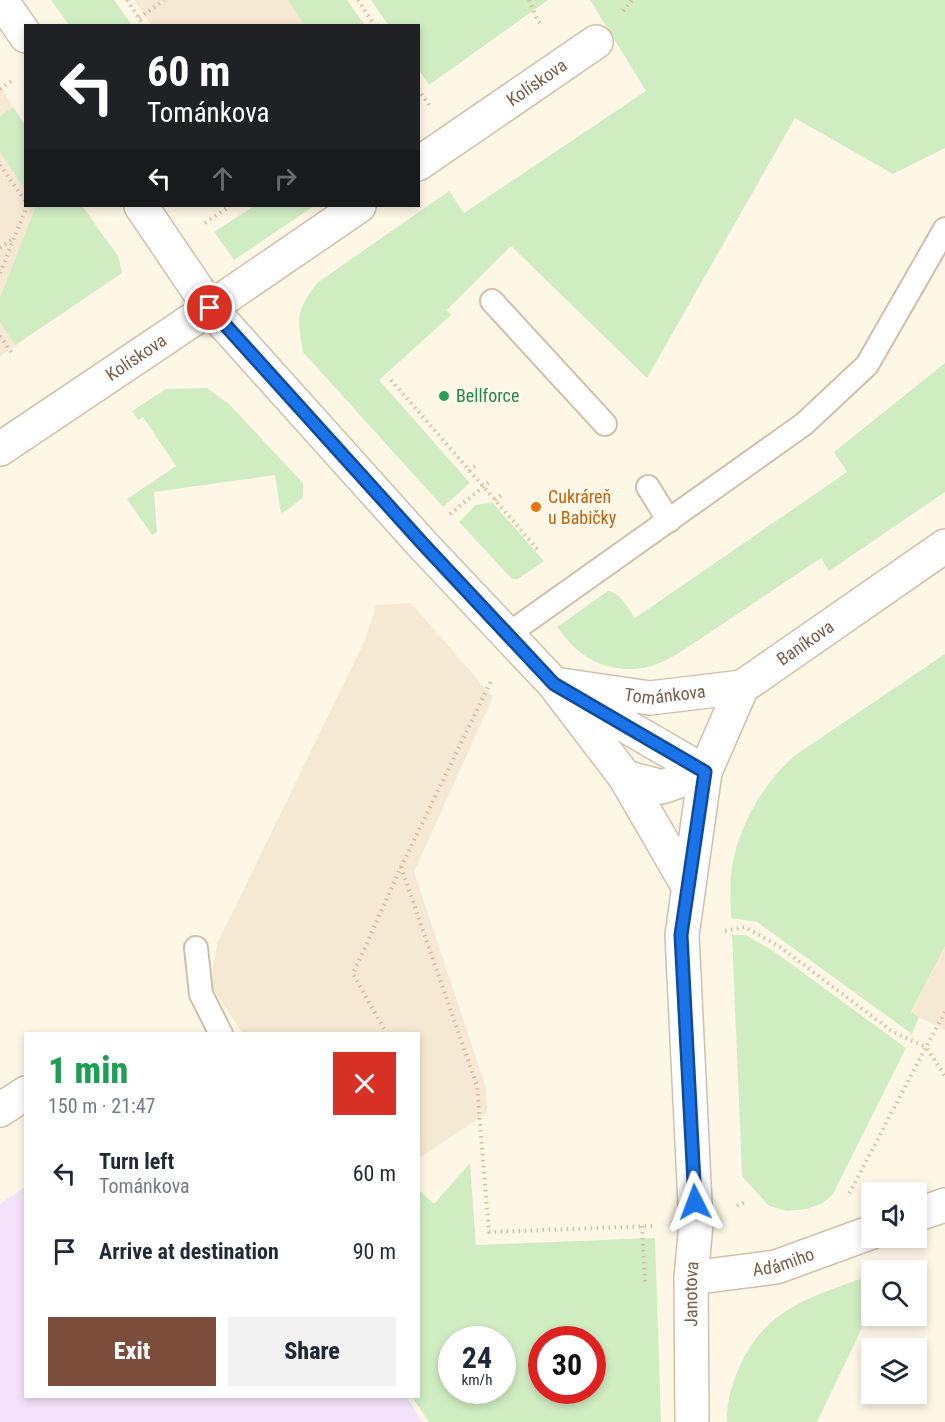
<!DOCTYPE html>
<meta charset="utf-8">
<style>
body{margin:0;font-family:"Roboto Condensed",sans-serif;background:#f2f2f3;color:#1f2937;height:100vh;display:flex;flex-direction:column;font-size:22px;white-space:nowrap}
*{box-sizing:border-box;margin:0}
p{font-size:20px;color:#747a83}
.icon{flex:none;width:33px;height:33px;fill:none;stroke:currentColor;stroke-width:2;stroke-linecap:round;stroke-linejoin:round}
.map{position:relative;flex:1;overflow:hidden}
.drawer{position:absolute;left:24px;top:1032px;width:396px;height:366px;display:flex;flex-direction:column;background:#fff;border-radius:0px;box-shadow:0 3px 9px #0003}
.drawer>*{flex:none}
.top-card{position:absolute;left:24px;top:24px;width:396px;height:183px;border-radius:0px;box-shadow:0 3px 9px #0003;background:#202124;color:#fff;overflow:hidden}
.tools{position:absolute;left:861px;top:1182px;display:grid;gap:12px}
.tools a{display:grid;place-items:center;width:66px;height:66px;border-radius:0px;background:#fff;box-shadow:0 3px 9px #0003;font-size:30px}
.speed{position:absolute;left:438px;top:1326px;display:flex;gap:12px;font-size:30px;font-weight:700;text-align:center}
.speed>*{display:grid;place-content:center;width:78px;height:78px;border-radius:50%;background:#fff;box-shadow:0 3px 9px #0003;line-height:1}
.speed small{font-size:15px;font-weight:400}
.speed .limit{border:9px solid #d22;background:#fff;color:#111}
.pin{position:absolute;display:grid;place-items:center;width:51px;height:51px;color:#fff;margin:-26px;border:3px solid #fff;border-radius:50%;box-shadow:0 2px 6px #0007}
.me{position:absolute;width:66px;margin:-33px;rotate:357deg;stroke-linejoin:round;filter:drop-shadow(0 0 4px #0008)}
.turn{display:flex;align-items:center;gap:21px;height:126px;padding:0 24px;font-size:27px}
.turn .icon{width:78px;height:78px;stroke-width:2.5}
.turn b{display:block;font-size:42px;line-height:51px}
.lanes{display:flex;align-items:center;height:57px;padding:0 24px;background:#0003;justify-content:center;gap:30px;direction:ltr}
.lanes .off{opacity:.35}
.round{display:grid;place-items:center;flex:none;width:63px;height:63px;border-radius:0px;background:#f2f2f3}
.headline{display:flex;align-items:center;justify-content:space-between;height:102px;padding:0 24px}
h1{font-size:36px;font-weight:800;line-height:45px;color:#1e9e55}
.button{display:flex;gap:12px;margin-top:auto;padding:12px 24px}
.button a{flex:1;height:69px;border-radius:0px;background:#7d4d3c;color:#fff;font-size:24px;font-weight:800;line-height:69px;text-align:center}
.button a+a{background:#f2f2f3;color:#1f2937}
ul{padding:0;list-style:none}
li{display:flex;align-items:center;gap:18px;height:78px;padding:0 24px}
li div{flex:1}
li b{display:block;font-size:22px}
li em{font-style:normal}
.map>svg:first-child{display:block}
.residential{fill:#f6e9d3}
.education{fill:#f4e2fb}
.green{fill:#d0edc2;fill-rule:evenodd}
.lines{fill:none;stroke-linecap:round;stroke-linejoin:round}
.lane-casing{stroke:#d1bfaa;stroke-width:26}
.street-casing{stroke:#d1bfaa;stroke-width:36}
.path{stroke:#dbbb9d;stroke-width:4;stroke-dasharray:1.5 4.5;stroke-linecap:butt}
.lane{stroke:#fff;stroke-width:22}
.street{stroke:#fff;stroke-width:33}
.route-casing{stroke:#114b97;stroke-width:15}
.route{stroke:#1a73e8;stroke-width:10}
.leisure-dot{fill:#2e9e5b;stroke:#fffaee;stroke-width:2}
.food-dot{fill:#e8710a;stroke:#fffaee;stroke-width:2}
.labels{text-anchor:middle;stroke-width:4.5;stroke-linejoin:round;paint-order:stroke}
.street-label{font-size:18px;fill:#7a5e48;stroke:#fffaee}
.leisure-label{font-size:18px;fill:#27864d;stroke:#fffaee;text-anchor:start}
.food-label{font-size:18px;fill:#c56008;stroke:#fffaee;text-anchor:start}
</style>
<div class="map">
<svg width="945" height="1422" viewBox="0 0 945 1422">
<rect width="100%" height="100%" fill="#fef7e6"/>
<path class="residential" d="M 134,0 L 347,0 L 365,25 L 151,25 Z
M 0,86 L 25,125 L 26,206 L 82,206 L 118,256 L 122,273 L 0,356 Z
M 411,603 L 493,697 L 414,872 L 486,1088 L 487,1113 L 419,1158 L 418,1034 L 242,1033 L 210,984 L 217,944 L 365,640 L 376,605 Z
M 945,946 L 945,1030 L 911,1013 Z"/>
<path class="education" d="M 25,1187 L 26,1396 L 406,1397 L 423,1422 L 0,1422 L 0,1204 Z"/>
<path class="green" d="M 51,0 L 114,0 L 132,25 L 69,25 Z
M 288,0 L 347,0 L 364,25 L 304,25 Z
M 371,0 L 548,0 L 429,85 L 419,70 L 418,26 L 388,25 Z
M 590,0 L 945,0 L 945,148 L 893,174 L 795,118 L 647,378 L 511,246 L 447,310 L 451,315 L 379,380 L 470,483 L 443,507 L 303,352 C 297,318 296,311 317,283 L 449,191 L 464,213 L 646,91 Z
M 13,107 L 25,125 L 25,189 L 0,152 L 0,116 Z
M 36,206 L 82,206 L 118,256 L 122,273 L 15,345 L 0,322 L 0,298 Z
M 254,206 L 314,206 L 234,260 L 214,232 Z
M 945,363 L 945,492 L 829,571 L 821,558 L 694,643 C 682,651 670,659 657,664 C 630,675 596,668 575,648 C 568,642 563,634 557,627 L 608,591 C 622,593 627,608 635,618 L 847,472 L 834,452 Z
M 207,388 L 230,405 L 303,483 L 303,498 L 281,514 L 275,475 L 154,492 L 157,532 L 152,535 L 127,499 L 176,466 L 143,417 L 138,420 L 132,411 L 166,389 Z
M 492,502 L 544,561 L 518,579 L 512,579 L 459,522 L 476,505 Z
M 945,654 L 945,946 L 911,1012 L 919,1017 L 912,1034 L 757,922 L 731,918 C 731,902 729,884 732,867 C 739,825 763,784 794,756 Z
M 732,935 L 746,935 L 776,953 L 906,1048 L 833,1194 L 823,1203 L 807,1209 L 787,1211 L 769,1206 L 742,1176 Z
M 470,1163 L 476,1245 L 655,1238 L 661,1422 L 429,1422 L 412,1397 L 418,1396 L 419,1190 L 434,1204 ZM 452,1340 L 502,1340 L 502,1390 L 452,1390 ZM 542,1340 L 592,1340 L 592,1390 L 542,1390 Z
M 871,1275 L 871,1309 L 817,1422 L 727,1422 C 726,1403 732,1385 739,1368 C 766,1306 815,1296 871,1275 Z"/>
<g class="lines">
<g class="lane-casing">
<path id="lane" d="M 492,301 L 605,424
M 648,487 L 669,521
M 507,635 L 804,424 L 867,365 L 945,229
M 196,948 L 201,994 L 221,1034"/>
</g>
<g class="street-casing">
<g id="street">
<path d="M 1,0 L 26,36"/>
<path id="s1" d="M 418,164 L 596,42"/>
<path d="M 141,206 L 210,308 L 422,544 L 554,684 L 625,777 L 688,886"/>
<path id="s2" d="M 0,449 L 210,308 L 359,206"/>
<path id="s3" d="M 554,684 L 650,698 L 742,687"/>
<path d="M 569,693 L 705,772"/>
<path d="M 625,777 L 662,787 L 705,772"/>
<path d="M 0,1110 L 26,1093"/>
<path d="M 916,1215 L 945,1205"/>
<path id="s4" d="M 691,1278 L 776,1267 L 872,1232"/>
<path id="s5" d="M 692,1422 L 691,1278 L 696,1224 L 682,935 L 705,772 L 742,687 L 945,546"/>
</g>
</g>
<path class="path" d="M 127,0 L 144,26
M 358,0 L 375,26
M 529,0 L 536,17 L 542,26
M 623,11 L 632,0
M 139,18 L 164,0
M 0,89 L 13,80
M 418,89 L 430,106
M 0,165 L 26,202
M 205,223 L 230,206
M 0,248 L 14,238
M 0,273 L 27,206
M 0,336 L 12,353
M 391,380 L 540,552
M 469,471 L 475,466
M 495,500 L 501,495
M 450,514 L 489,482
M 401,867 L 477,1086 L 489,1232 L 653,1226
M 725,931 L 745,927 L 780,947 L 893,1032 L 926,1047 L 849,1194
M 945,1012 L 926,1047 L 945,1076
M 387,1034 L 353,974 L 401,867 L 492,679
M 737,1206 L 747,1201
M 642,1226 L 645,1283"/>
<use href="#lane" class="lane"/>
<use href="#street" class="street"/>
</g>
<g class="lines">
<g class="route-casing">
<path id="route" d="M 210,308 L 423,544 L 554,684 L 705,772 L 681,935 L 695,1202"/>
</g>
<use href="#route" class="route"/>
</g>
<circle class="leisure-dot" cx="444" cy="396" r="6"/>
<circle class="food-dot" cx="536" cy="507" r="6"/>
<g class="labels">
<g class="street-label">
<text dy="6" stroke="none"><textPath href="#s1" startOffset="144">Kolískova</textPath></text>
<text dy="6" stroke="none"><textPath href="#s2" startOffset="164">Kolískova</textPath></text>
<text dy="6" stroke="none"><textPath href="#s5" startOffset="822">Baníkova</textPath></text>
<text dy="6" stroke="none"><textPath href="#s3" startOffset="112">Tománkova</textPath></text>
<text dy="6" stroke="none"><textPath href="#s4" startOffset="94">Adámiho</textPath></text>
<text dy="6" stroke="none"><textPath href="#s5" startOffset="128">Janotova</textPath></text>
</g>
<g class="leisure-label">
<text x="456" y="402">Bellforce</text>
</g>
<g class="food-label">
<text x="548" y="503">Cukráreň<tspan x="548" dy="21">u Babičky</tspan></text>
</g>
</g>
</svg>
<div class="tools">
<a><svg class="icon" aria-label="sound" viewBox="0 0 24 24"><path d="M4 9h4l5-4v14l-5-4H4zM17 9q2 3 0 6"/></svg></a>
<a><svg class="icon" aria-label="search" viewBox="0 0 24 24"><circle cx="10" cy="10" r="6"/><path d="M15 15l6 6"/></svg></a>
<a><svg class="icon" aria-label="layers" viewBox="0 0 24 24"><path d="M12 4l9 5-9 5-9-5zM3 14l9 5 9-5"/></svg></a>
</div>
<div class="speed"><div>24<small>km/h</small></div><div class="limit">30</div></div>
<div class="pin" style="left:210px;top:308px;background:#d93025"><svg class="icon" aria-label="arrive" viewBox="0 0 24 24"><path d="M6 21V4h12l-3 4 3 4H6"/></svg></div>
<svg class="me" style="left:695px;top:1202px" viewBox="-20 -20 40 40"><path d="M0-17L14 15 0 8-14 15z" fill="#1a73e8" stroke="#fff" stroke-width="4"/></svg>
<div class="top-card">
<div class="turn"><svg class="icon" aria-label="left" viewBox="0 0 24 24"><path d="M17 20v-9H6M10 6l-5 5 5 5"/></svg><div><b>60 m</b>Tománkova</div></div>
<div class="lanes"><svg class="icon" aria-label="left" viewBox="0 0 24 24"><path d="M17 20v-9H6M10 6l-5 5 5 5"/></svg><svg class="icon off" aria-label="ahead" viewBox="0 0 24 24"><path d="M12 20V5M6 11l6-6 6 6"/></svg><svg class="icon off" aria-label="right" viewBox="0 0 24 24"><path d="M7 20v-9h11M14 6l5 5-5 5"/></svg></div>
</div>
<section class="drawer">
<div class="headline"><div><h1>1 min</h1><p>150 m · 21:47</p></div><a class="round" style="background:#d93025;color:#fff"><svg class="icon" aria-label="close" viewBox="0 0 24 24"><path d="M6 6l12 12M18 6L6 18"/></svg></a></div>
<ul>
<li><svg class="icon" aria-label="left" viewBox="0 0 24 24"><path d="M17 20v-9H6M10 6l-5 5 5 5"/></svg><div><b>Turn left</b><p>Tománkova</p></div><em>60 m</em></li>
<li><svg class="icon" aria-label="arrive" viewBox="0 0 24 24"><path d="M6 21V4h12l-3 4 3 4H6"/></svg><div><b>Arrive at destination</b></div><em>90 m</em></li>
</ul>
<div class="button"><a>Exit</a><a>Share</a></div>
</section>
</div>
